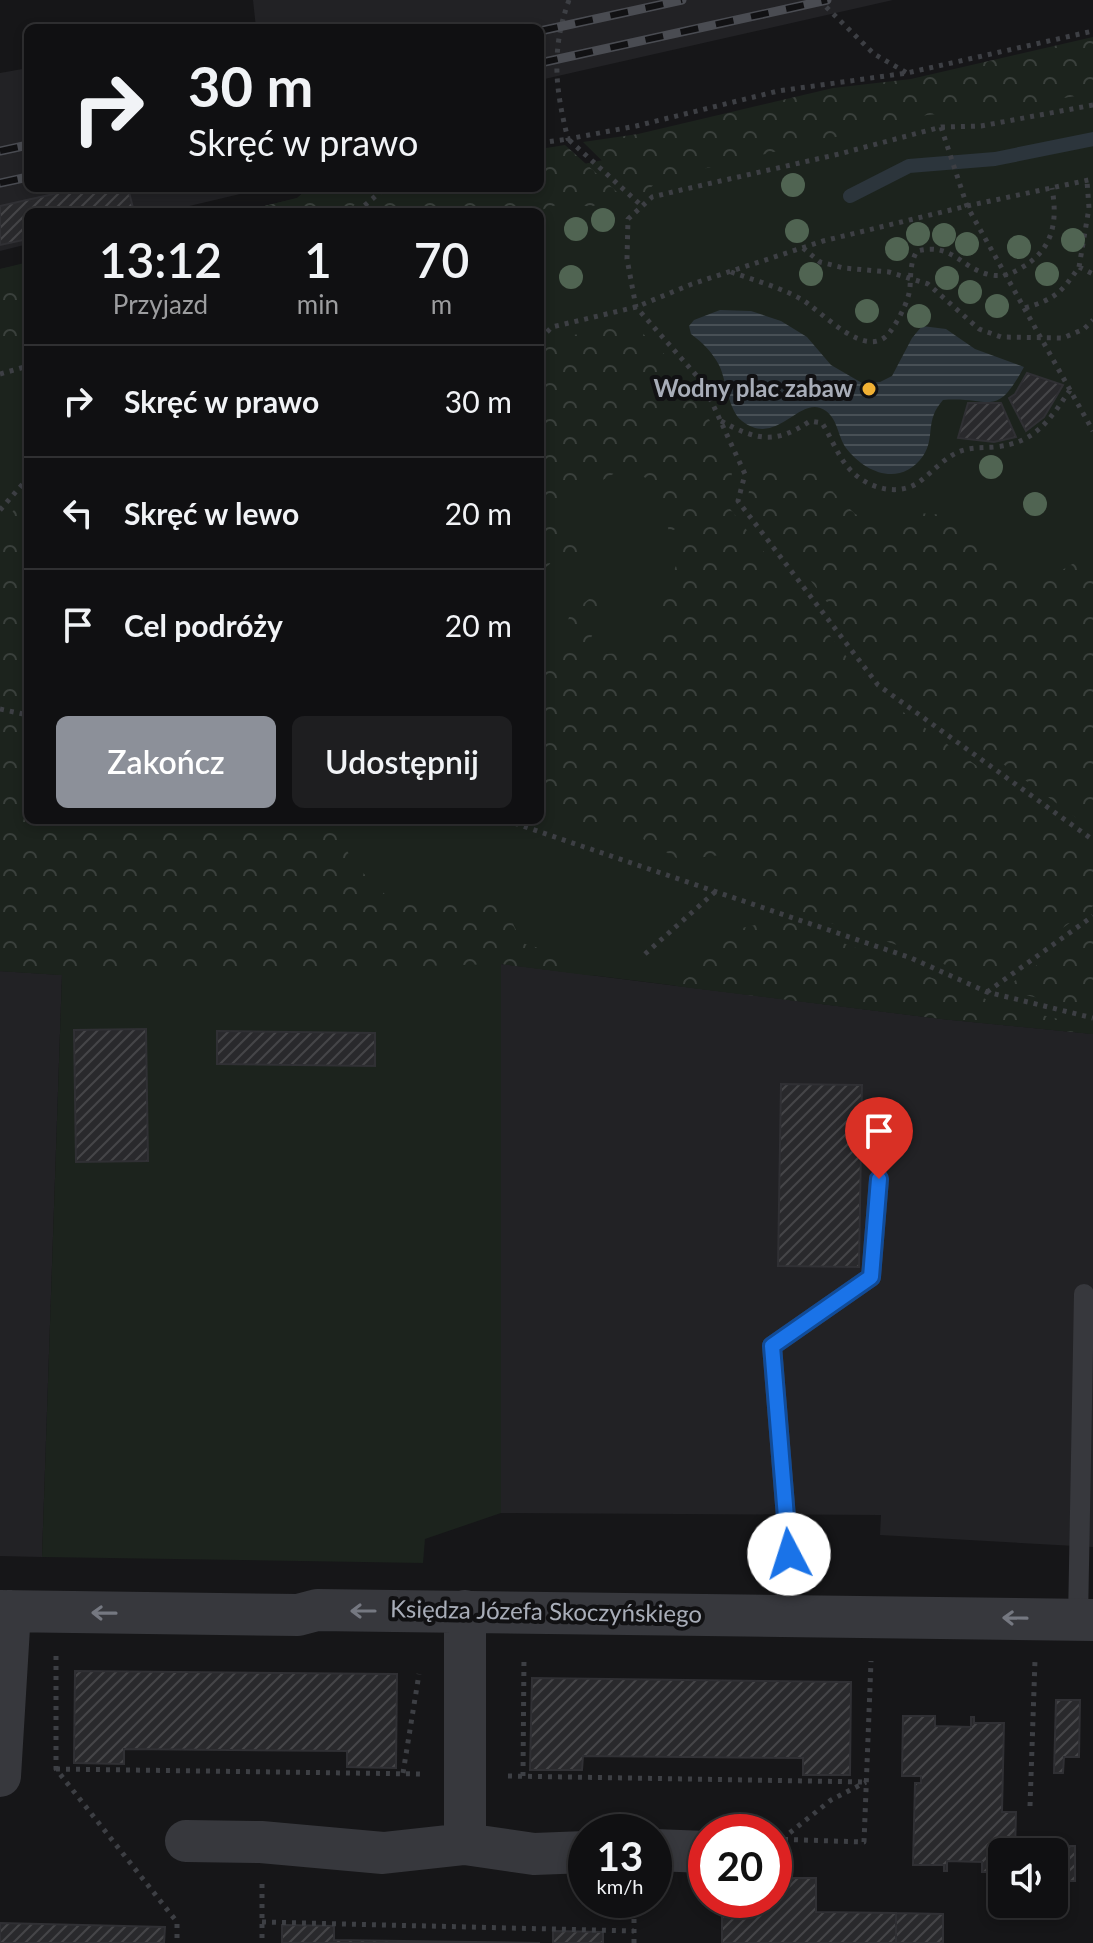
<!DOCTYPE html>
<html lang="pl">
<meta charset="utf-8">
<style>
body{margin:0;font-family:Lato,sans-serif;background:#1e1e20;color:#f1f3f6;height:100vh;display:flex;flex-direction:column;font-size:30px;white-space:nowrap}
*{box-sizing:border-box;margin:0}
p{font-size:26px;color:#9c9d9f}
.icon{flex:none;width:44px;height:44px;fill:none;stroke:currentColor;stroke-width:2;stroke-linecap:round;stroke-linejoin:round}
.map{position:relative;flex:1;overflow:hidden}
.details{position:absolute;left:24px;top:208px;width:520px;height:616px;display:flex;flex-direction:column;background:#101012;border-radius:12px;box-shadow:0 4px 12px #0003,0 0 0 2px #303032}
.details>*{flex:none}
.top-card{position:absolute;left:24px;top:24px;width:520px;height:168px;border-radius:12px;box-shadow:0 4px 12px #0003,0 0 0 2px #303032;background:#101012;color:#f1f3f6;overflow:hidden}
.tools{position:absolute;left:988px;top:1838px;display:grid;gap:16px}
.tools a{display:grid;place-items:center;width:80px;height:80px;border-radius:12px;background:#101012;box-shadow:0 4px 12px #0003,0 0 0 2px #303032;font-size:40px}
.speed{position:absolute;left:568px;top:1814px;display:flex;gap:16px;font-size:40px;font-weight:700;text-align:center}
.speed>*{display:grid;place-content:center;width:104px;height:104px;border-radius:50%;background:#101012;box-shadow:0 4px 12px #0003,0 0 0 2px #303032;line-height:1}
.speed small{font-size:20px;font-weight:400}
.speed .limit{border:12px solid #d22;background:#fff;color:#111}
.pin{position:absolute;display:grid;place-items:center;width:68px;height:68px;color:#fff;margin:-82px -34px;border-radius:50% 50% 50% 0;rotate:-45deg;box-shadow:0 0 8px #0007}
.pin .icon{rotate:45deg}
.me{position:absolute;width:88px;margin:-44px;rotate:355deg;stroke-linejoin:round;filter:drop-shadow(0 0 6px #0008)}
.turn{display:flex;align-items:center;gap:28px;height:168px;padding:0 32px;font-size:36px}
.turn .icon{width:104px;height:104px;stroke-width:2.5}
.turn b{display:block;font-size:56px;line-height:68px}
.eta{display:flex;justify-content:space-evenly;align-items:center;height:136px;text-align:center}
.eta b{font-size:48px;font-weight:600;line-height:56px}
.button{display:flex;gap:16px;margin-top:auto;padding:16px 32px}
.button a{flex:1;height:92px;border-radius:12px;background:#8c9099;color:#fff;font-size:32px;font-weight:600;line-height:92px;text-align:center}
.button a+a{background:#1e1e20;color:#f1f3f6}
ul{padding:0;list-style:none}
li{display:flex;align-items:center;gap:24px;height:112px;padding:0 32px;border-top:2px solid #303032}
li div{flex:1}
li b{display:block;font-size:30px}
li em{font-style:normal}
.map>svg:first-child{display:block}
.built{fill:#222225}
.green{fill:#1c231d}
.forest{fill:url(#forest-crowns)}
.water{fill:url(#water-rules)}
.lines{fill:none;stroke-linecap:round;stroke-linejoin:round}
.stream{stroke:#2c353c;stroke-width:14}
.building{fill:url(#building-hatch);stroke:#303034;stroke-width:2}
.path{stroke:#3d3f44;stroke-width:5;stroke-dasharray:4 6;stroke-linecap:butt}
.service{stroke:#37383d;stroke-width:20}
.minor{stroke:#37383d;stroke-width:42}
.rail-casing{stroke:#4a4c52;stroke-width:9}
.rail{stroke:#111113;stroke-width:6;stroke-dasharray:18;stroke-linecap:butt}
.tree{fill:#506452}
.oneway{stroke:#757881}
.route-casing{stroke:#114b97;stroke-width:20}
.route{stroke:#1a73e8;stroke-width:14}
.poi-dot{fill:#f2b134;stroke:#111113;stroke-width:3}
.labels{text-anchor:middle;stroke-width:8;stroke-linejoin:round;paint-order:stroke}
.poi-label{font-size:24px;font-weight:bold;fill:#a8adb8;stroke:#111113;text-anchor:end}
.street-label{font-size:24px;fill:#a8adb8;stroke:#111113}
</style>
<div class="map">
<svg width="1093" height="1943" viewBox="0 0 1093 1943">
<defs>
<pattern id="forest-crowns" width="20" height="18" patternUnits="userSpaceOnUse" patternTransform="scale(2)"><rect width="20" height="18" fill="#1c231d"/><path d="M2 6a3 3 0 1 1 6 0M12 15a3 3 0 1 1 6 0" fill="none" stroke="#3a403c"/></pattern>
<pattern id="water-rules" width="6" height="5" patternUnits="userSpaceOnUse" patternTransform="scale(2)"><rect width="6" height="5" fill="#2c353c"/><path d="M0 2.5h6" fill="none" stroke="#485056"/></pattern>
<pattern id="building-hatch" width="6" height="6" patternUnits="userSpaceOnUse" patternTransform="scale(2)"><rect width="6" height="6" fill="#29292c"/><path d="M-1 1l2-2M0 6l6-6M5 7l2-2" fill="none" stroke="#454548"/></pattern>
</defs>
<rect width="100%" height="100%" fill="#161618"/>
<path class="built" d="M 253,0 L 893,0 L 540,80 L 540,28 L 256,28 Z
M 28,68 L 28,188 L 265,188 L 164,212 L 28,212 L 28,244 L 0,251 L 0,73 Z
M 501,964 L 942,1019 L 1093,1034 L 1093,1547 L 880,1535 L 881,1515 L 501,1513 Z
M 0,971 L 62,975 L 42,1557 L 0,1556 Z"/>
<path class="green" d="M 1093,58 L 1093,1034 L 942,1019 L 501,964 L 501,1513 L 425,1539 L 423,1563 L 42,1557 L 62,975 L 0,971 L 0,269 L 28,262 L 28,820 L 540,820 L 540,212 L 239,212 L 297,198 L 309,188 L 540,188 L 540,173 Z"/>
<path class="forest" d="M 1093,37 L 1093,93 L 1006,108 L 927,115 L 661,179 L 639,197 L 583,142 L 638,134 L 833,88 L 911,79 Z
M 565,145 L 627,201 L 616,196 L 591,207 L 565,202 L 535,212 L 370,212 L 396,188 L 540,188 L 540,149 Z
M 309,188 L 375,188 L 346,212 L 240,212 L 297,198 Z
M 28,263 L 28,357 L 0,365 L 0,269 Z
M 631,322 L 685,374 L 703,405 L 732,473 L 727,505 L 872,689 L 1093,851 L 1093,906 L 987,983 L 909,949 L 789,909 L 791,904 L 746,879 L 721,855 L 680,860 L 627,830 L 566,820 L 540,785 L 540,664 L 554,663 L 570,614 L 599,591 L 603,610 L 588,645 L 606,654 L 628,652 L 665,636 L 661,595 L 677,564 L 671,542 L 695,532 L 690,522 L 669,532 L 657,482 L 622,469 L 568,500 L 546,508 L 540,524 L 540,354 L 556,339 Z
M 765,462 L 793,473 L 828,474 L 833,492 L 855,514 L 881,523 L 917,513 L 950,515 L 967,531 L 994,537 L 1026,591 L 1093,552 L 1093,830 L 883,676 L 748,498 L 752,469 Z
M 28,494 L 28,708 L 0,702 L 0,526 Z
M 540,526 L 580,530 L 589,543 L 592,552 L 573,563 L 551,562 L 540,578 Z
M 0,719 L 28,724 L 28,820 L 339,820 C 338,855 373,883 397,905 L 494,901 L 509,915 L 522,943 L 568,957 L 594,976 L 501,964 L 62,975 L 0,971 Z
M 782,919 L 1006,1007 L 1077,1023 L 1093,1024 L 1093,1034 L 942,1019 L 675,986 L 690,976 L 702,937 Z
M 1093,925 L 1093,1010 L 1002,990 Z"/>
<path class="water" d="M 720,310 L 751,311 L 781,321 L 807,337 L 831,365 L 862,383 L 880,382 L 892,376 L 912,338 L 922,326 L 946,329 L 975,349 L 1024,367 C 995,420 992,396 943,400 C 924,421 936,437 923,456 C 901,487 866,474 846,448 C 838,437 838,420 826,411 C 800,392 778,449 742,421 C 728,410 727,382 719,365 C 712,352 703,343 691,334 L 689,326 L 694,320 Z"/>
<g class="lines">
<path class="stream" d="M 850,196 L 909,166 L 995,159 L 1093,139"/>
</g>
<path class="building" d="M 80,188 L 128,188 L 134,212 L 28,212 L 28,239 L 0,245 L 0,206 Z
M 1027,373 L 1063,385 L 1044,417 L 1026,431 L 1009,398 L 1015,394 Z
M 968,403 L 1001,403 L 1016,437 L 994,442 L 958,438 Z
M 146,1029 L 148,1161 L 76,1162 L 74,1030 Z
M 217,1031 L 375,1033 L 375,1066 L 217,1064 Z
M 781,1084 L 862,1085 L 859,1267 L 778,1266 Z
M 75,1671 L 397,1674 L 396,1768 L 347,1767 L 347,1751 L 124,1749 L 124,1764 L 74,1763 Z
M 532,1678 L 851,1682 L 850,1775 L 803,1775 L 803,1758 L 583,1756 L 582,1770 L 530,1770 Z
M 1056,1700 L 1080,1700 L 1079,1757 L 1064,1757 L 1063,1773 L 1054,1773 Z
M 903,1716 L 935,1716 L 935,1726 L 971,1727 L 971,1717 L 974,1717 L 974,1723 L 1004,1723 L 1002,1812 L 1016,1812 L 1015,1852 L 1002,1852 L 1002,1872 L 982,1872 L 982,1862 L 947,1861 L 947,1871 L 944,1871 L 944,1865 L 913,1865 L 915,1783 L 921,1783 L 921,1776 L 902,1776 Z
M 1055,1846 L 1075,1846 L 1075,1881 L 1056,1881 Z
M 774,1878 L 816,1878 L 816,1912 L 896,1913 L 896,1943 L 722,1943 L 722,1900 L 774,1900 Z
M 896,1913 L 943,1914 L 943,1943 L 896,1943 Z
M 0,1923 L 165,1927 L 164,1943 L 0,1943 Z
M 282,1925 L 334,1926 L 334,1940 L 540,1943 L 282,1943 Z
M 553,1931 L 603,1932 L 603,1943 L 553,1943 Z"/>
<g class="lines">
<path class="path" d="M 569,0 C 551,50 555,88 568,139 L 636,126 L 778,91 L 907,73 L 1093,31
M 819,0 L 874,54 L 907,73
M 1093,105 L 981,126 L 941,127 L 839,154 L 681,190 L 652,197 L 628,219 L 627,259 L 636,307 L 703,383 L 745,474 L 738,501 L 878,685 L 1093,840
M 941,127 L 967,206 L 1093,431
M 540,143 L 568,139 L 642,206
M 357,212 L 385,188
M 803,248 L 820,262 L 844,268 L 889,272 L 928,284 L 979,329 L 1001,337 L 1063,338 L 1084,329 L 1093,320
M 1079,267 L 1089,208 L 1087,181
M 731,272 C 754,280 779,287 801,299 C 822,311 867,363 890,332 C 898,321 909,301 910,287 C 911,273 910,263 917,251 C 953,242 961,269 991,275 C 1003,277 1011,274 1021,268 C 1053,250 1058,222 1052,188
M 1025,308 C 1055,299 1061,293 1079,267 L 1093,274
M 540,339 L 552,327 L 636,307 L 692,284 L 823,241 L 967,206 L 1093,179
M 0,374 L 28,366
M 721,421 C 756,440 775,445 810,421 L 822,423 C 831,437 837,454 847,466 C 863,487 897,498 919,482 C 934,471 946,455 964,450 C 974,447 984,448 995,447 C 1035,443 1049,421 1070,390
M 0,510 L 28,478
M 0,709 L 28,715
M 505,820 L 911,958 L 987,992 L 1093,1018
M 645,954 L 716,891
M 987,992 L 1093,916
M 56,1656 L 56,1769 L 177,1922 L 177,1943
M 56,1769 L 422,1774
M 403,1773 L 419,1674
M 508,1776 L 866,1782
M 523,1776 L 524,1656
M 1030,1806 L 1035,1660
M 774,1839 L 864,1842 L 871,1661
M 782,1839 L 831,1800 L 866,1782
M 262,1884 L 262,1943
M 262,1922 L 634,1931
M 634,1943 L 634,1900"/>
<path class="service" d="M 786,1615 L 789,1554 L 772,1346 L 871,1277 L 879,1179
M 1078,1620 L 1084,1294"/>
<path class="minor" d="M 0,1611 L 298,1615 L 317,1610 L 1093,1620
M 465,1611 L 465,1844 L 534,1854 L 586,1852
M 0,1776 L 10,1611
M 186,1841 L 261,1842 L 383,1853 L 465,1844
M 654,1850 L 706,1852"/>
<g class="rail-casing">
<path id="rail" d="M 540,31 L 682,0
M 540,63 L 827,0
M 0,151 L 28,145
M 0,183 L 28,177"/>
</g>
<use href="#rail" class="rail"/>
</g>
<g class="tree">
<circle cx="793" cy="185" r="12"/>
<circle cx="603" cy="220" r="12"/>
<circle cx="576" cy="229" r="12"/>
<circle cx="797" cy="231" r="12"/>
<circle cx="918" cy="234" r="12"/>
<circle cx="944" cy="235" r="12"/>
<circle cx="1073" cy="240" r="12"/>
<circle cx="967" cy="244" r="12"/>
<circle cx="1019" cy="247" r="12"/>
<circle cx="897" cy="249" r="12"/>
<circle cx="811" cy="274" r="12"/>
<circle cx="1047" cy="274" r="12"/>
<circle cx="571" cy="277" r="12"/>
<circle cx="947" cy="278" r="12"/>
<circle cx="970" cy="292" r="12"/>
<circle cx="997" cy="306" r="12"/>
<circle cx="867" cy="311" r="12"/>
<circle cx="919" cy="316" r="12"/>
<circle cx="991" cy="467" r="12"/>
<circle cx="1035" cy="504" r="12"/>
</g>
<defs><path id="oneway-shaft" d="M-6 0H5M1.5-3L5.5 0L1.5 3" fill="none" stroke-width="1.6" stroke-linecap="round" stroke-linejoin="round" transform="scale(2)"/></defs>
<g class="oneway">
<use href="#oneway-shaft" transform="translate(363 1611) rotate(-180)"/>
<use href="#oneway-shaft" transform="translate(104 1613) rotate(-179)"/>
<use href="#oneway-shaft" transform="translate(1015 1618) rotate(-179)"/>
</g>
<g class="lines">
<g class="route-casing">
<path id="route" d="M 789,1554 L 772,1346 L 871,1277 L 879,1179"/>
</g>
<use href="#route" class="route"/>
</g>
<circle class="poi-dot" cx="869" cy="389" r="8"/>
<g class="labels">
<g class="poi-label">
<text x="853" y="397">Wodny plac zabaw</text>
</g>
<g class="street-label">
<text transform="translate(546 1612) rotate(1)" y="8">Księdza Józefa Skoczyńskiego</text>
</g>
</g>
</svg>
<div class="tools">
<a><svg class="icon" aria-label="sound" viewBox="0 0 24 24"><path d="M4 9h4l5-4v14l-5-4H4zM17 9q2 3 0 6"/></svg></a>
</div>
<div class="speed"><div>13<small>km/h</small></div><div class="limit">20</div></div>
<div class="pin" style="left:879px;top:1179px;background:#d93025"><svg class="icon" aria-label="arrive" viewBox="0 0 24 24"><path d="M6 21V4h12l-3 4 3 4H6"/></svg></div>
<svg class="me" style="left:789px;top:1554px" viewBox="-20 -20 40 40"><circle r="19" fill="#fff"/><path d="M0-13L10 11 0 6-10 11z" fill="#1a73e8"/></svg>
<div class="top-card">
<div class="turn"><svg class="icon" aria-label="right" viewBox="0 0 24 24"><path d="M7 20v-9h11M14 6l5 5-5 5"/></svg><div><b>30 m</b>Skręć w prawo</div></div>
</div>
<section class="details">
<div class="eta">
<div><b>13:12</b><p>Przyjazd</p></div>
<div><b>1</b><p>min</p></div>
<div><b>70</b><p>m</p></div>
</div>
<ul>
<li><svg class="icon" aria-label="right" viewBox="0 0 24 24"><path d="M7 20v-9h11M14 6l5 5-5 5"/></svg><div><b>Skręć w prawo</b></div><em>30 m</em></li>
<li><svg class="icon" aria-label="left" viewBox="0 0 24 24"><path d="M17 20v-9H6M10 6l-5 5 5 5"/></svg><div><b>Skręć w lewo</b></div><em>20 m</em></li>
<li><svg class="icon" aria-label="arrive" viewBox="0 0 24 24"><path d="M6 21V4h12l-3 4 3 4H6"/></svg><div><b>Cel podróży</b></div><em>20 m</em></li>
</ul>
<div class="button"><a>Zakończ</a><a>Udostępnij</a></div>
</section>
</div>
